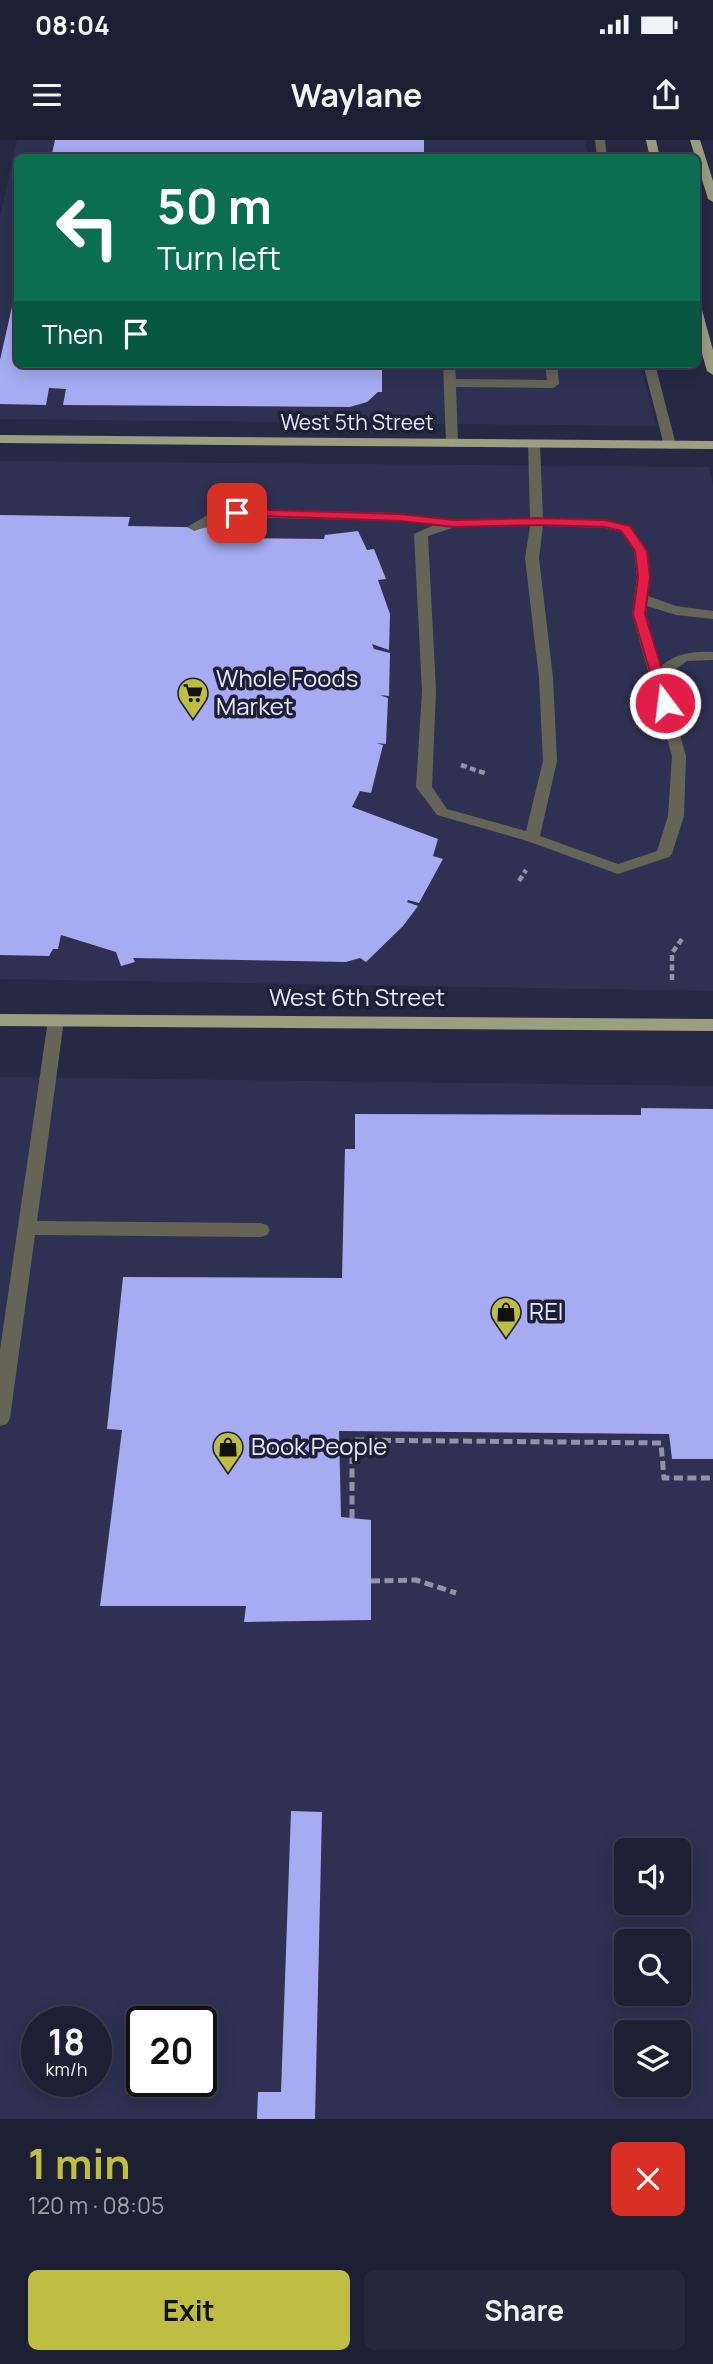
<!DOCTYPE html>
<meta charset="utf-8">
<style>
body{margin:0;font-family:Manrope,sans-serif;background:#25273b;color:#f1f3f6;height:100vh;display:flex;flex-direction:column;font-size:26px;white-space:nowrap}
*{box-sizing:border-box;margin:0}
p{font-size:23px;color:#a0a2ac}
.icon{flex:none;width:38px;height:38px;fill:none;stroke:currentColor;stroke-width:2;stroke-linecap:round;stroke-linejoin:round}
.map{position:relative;height:1979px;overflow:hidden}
.sheet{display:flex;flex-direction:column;background:#1d1f33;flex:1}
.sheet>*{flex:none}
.top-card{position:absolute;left:14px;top:14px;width:686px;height:214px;border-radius:10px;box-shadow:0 4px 18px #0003,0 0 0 2px #3b3d4e;background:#0b6e4f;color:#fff;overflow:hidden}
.tools{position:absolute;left:614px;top:1698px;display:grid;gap:14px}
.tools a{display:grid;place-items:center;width:77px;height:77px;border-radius:10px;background:#1d1f33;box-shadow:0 4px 18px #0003,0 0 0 2px #3b3d4e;font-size:35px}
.speed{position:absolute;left:21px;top:1866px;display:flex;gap:14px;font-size:35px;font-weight:700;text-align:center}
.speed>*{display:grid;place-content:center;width:91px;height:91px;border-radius:50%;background:#1d1f33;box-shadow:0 4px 18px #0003,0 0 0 2px #3b3d4e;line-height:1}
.speed small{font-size:18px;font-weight:400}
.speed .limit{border:4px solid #111;border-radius:10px;background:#fff;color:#111}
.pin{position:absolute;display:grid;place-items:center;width:60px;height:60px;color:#fff;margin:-30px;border-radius:14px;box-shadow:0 4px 10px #0006}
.me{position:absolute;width:77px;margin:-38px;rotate:345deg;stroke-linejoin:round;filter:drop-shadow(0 0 5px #0008)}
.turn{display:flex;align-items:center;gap:24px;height:147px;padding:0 28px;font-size:32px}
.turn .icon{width:91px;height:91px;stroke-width:2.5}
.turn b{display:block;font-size:49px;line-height:60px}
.then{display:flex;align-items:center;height:66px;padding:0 28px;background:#0003;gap:14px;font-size:26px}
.round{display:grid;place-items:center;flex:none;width:74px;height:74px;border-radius:10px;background:#25273b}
.head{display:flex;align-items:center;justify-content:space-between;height:119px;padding:0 28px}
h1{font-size:42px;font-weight:700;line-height:52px;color:#bebf42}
.cta{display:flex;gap:14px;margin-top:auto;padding:14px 28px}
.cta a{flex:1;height:80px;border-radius:10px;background:#bebf42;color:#111;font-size:28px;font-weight:700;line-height:80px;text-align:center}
.cta a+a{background:#25273b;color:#f1f3f6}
.status{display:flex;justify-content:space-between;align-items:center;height:49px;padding:0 35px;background:#1d1f33;direction:ltr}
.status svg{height:19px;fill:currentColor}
header{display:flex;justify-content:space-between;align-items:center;height:91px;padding:0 28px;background:#1d1f33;font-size:32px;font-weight:700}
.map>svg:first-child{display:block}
.built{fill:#2f3152;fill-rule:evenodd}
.building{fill:#a7acf2}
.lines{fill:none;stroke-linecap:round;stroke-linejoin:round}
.path-far1{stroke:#9193a9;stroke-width:4.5;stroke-dasharray:6 3.5;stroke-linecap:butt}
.path{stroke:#9193a9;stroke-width:5;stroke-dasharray:9 4.5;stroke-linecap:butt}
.minor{fill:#646557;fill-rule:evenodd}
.major{fill:#9c9e80;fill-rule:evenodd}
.route{fill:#e11d48;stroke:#92132f;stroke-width:2}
.labels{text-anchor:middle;stroke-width:7;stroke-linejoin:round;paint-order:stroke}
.far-street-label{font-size:21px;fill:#e8eafc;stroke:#1e1f39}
.poi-label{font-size:24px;fill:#e8eafc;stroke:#1e1f39;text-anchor:start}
.street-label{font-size:24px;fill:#e8eafc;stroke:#1e1f39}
</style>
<div class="status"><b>08:04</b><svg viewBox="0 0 49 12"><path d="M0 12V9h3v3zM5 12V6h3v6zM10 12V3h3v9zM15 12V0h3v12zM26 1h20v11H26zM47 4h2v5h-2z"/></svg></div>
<header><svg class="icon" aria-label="menu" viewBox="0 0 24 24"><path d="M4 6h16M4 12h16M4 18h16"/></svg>Waylane<svg class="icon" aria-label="share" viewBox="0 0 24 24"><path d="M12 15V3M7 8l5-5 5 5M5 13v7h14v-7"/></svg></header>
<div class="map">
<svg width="713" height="1979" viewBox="0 0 713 1979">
<rect width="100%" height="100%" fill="#272944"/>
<path class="built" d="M 17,0 L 584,0 L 589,17 L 18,18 L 18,224 L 640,224 L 656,286 L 0,279 L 0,77 Z
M 0,321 L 709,327 L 713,346 L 713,851 L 0,839 Z
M 0,937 L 713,946 L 713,1979 L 0,1979 ZM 626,1710 L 679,1710 L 679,1762 L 626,1762 ZM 626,1801 L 679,1801 L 679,1853 L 626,1853 ZM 37,1881 L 96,1881 L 96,1941 L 37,1941 ZM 142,1881 L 201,1881 L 201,1941 L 142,1941 ZM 626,1892 L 679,1892 L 679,1944 L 626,1944 Z"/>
<path class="building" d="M 55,0 L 424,0 L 424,18 L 51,18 Z
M 16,149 L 18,224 L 382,224 L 382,252 L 378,252 L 367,262 L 350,267 L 63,265 L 66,249 L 49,248 L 46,265 L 0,264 L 0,220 Z
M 0,375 L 130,377 L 128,386 L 236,388 L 235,398 L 324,399 L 325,395 L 358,391 L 367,410 L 374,409 L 386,439 L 378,440 L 390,474 L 389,510 L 372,504 L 374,509 L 390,513 L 389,556 L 380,555 L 388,558 L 386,604 L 376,603 L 383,605 L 371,653 L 360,651 L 352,667 L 438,699 L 433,716 L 443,719 L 419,763 L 408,760 L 407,762 L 418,766 L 403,786 L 366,822 L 360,818 L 346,822 L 133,818 L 135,822 L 121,826 L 116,812 L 61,795 L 58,809 L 53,809 L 49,816 L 0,815 Z
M 641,968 L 713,969 L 713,1319 L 672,1319 L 669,1294 L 339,1291 L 341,1377 L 371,1380 L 371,1480 L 244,1482 L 246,1466 L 100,1466 L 122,1290 L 107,1289 L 123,1137 L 342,1138 L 345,1009 L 355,1009 L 355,974 L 641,975 Z
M 291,1671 L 322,1672 L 315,1979 L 257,1979 L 258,1952 L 281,1952 Z"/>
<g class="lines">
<path class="path-far1" d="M 461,625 L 487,634
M 519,741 L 526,730
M 672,840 L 672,813 L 682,799"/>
<path class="path" d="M 352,1378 L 352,1300 L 661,1303 L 664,1338 L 713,1338
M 371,1441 L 416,1440 L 456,1453"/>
<path class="minor" d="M 595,0 L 605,0 L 607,18 L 597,18 Z
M 443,224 L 455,224 L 456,239 L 547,240 L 545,224 L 557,224 L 559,244 L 553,248 L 456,247 L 458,303 L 452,307 L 446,303 Z
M 643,224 L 655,224 L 676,305 L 674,308 L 670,309 L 664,305 Z
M 534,300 L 540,304 L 543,378 L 605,380 L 631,386 C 650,414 653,423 648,456 L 676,466 L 713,471 L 713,479 L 676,475 L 647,466 L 646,474 L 661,526 C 677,513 693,511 713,512 L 713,520 L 687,521 L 664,538 L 686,616 L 684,676 L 672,714 L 669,717 L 618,734 L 527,701 L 437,675 L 416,647 L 422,551 L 414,394 L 434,385 L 400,381 L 237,377 L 194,391 L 187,387 L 206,376 L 237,369 L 400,373 L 450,380 L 530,378 L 528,304 ZM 530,386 L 525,418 L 539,538 L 543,621 L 526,691 L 447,669 L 432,647 L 436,551 L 428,396 L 455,387 ZM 543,386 L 605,388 L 621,392 L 634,411 L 637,437 L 632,474 L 672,616 L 668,676 L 657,711 L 618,724 L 540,696 L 557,621 L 553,538 L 539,418 Z
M 56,874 L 64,880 L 37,1081 L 261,1083 L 267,1085 L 270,1090 L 267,1095 L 261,1097 L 35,1095 L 10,1278 L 7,1284 L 0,1286 L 0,1210 L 48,880 Z"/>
<path class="major" d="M 646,0 L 656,0 L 660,18 L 650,18 Z
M 690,0 L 700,0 L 713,41 L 713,62 L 708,59 Z
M 696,167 L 702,170 L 713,210 L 713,235 L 707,231 L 696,193 Z
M 0,295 L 713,301 L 713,309 L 0,303 Z
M 0,874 L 713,879 L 713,891 L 0,886 Z"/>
</g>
<path class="route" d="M 237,369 L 400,374 L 454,380 L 537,378 L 605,380 L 630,386 L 647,411 L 650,437 L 645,474 L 672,563 L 665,567 L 659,563 L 633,474 L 638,437 L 635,411 L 621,391 L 605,387 L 537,385 L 454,387 L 400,381 L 233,375 L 233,370 Z"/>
<defs>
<g id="supermarket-pin" transform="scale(1.575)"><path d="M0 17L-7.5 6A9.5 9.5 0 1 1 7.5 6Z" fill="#bebf42" stroke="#1e1f39"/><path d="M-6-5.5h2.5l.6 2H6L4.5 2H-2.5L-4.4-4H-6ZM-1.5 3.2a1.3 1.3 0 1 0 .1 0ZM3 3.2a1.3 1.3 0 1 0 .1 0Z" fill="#111"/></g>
<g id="shop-pin" transform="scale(1.575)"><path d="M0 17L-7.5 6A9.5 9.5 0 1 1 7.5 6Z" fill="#bebf42" stroke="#1e1f39"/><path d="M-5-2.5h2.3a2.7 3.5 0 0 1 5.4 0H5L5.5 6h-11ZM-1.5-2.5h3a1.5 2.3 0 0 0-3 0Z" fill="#111"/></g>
</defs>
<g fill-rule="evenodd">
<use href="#supermarket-pin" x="193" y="553"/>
<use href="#shop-pin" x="506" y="1172"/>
<use href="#shop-pin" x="228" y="1307"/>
</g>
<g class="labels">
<g class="far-street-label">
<text x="357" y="290">West 5th Street</text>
</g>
<g class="poi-label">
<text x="216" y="547">Whole Foods<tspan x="216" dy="28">Market</tspan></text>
<text x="529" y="1180">REI</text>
<text x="251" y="1315">Book People</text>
</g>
<g class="street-label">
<text x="357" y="866">West 6th Street</text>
</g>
</g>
</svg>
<div class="tools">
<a><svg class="icon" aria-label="sound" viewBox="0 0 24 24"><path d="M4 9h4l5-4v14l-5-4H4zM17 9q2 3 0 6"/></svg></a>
<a><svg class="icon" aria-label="search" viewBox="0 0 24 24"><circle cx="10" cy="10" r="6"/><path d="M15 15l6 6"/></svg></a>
<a><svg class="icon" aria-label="layers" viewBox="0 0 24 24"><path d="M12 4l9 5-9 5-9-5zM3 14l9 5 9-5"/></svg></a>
</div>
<div class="speed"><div>18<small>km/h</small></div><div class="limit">20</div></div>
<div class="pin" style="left:237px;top:373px;background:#d93025"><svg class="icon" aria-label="arrive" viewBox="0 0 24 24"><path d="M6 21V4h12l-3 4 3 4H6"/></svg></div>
<svg class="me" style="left:665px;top:563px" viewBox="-20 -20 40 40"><circle r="17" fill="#e11d48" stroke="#fff" stroke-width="3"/><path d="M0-11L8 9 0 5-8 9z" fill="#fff"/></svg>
<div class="top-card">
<div class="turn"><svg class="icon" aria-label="left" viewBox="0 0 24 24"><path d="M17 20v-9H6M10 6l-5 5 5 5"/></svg><div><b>50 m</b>Turn left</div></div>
<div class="then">Then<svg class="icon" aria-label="arrive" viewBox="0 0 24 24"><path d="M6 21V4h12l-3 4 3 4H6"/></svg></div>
</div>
</div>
<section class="sheet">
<div class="head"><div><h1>1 min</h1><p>120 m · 08:05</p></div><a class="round" style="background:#d93025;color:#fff"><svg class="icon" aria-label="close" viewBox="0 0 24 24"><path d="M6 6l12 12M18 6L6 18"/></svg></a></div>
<div class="cta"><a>Exit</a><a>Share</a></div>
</section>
